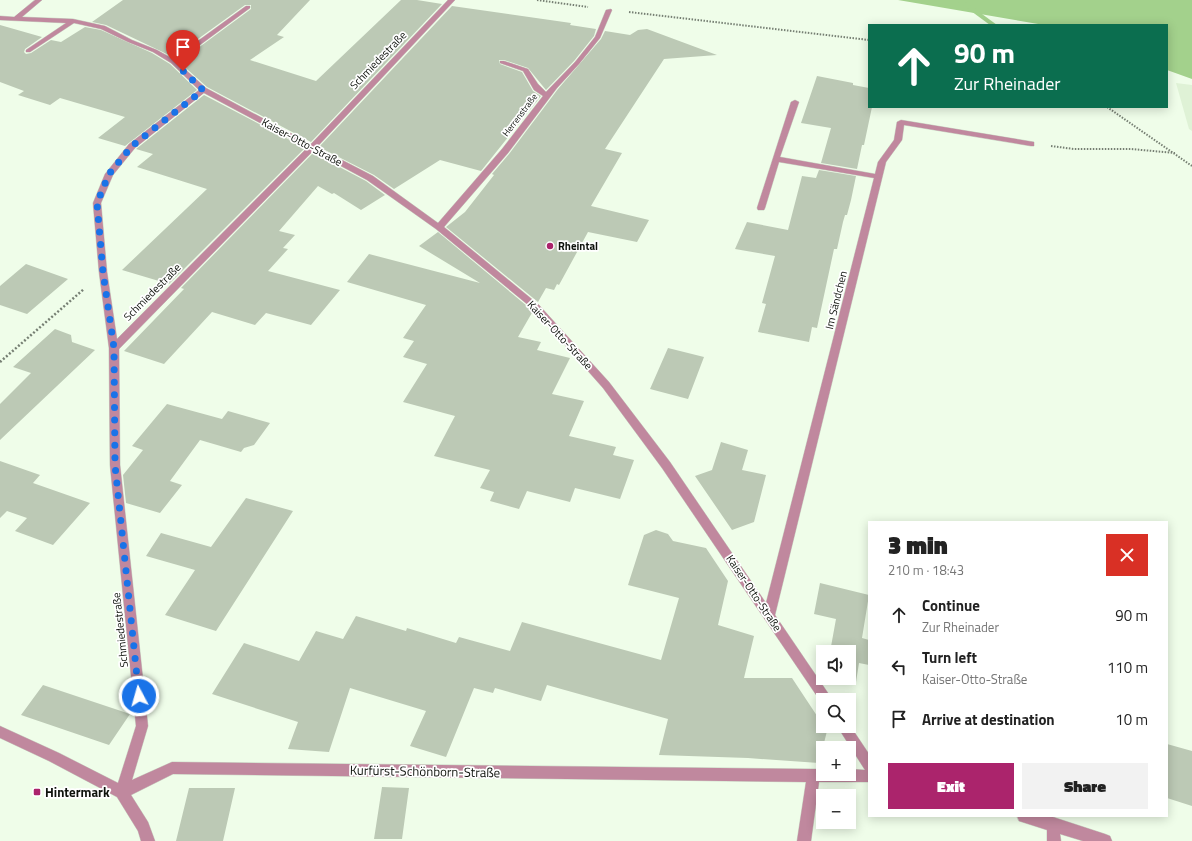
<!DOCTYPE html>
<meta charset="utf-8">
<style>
body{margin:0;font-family:"Titillium Web",sans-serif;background:#f2f2f2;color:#222;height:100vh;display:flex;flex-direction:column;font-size:15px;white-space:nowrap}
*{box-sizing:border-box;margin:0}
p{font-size:13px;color:#767676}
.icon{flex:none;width:22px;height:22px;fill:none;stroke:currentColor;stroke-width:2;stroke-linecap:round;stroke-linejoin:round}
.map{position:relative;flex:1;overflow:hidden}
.panel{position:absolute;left:868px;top:521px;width:300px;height:296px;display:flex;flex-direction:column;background:#fff;border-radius:0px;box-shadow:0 2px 10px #0003}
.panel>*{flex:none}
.guide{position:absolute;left:868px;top:24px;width:300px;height:84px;border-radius:0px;box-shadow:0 2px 10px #0003;background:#0b6e4f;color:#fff;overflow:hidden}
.buttons{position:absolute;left:816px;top:645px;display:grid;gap:8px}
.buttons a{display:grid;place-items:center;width:40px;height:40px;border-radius:0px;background:#fff;box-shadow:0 2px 10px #0003;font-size:20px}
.pin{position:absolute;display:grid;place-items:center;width:34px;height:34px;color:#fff;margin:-41px -17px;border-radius:50% 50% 50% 0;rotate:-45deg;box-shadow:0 0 4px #0007}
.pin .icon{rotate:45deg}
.me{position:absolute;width:44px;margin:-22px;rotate:354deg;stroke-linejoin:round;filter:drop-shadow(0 0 3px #0008)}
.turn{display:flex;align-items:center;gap:14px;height:84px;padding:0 20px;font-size:18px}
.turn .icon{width:52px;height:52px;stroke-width:2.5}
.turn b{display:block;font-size:28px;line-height:34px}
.round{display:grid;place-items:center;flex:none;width:42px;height:42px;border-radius:0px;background:#f2f2f2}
.overview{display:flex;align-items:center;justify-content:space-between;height:68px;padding:0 20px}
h1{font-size:24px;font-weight:800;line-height:30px}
.action{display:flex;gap:8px;margin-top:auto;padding:8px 20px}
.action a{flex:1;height:46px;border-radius:0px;background:#ab246c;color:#fff;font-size:16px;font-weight:800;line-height:46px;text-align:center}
.action a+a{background:#f2f2f2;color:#222}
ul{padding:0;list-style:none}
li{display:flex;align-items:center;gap:12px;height:52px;padding:0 20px}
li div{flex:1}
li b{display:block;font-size:15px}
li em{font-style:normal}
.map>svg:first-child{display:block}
.built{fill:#dff2d6}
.water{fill:#a3d18c}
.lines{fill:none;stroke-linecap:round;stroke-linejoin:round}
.stream{fill:#a3d18c;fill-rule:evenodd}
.building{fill:#bcc9b5}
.minor-casing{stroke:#cbd7c6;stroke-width:1}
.path-far1{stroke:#767f73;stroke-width:2;stroke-dasharray:1.5 1.5;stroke-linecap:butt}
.path{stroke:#767f73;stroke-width:2.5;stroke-dasharray:2 2;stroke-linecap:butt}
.minor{fill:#c0889e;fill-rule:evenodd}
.route{stroke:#1a73e8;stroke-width:7;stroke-dasharray:0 12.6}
.poi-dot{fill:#ab246c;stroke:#fff;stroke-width:1.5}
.labels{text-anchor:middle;stroke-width:3.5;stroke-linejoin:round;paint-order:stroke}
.far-street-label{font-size:9px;fill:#0e120c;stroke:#fff}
.street-label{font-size:11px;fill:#0e120c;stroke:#fff}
.poi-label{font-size:11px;font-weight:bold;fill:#0e120c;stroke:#fff;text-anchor:start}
.near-street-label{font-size:13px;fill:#0e120c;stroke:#fff}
.near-poi-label{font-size:13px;font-weight:bold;fill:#0e120c;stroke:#fff;text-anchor:start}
</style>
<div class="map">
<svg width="1192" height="841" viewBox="0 0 1192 841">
<rect width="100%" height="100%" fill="#effde9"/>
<path class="built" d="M 1176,83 L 1192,85 L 1192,131 L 1189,129 Z"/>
<path class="water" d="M 898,0 L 1192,0 L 1192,79 L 1167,70 L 1167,25 L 1044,25 Z"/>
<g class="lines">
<path class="stream" d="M 956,0 L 963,0 L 997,25 L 990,25 Z"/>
</g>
<path class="building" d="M 123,0 L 310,0 L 277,35 L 284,37 L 250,60 L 316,81 L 401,0 L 417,0 L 442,4 L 311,142 L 207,87 L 179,62 L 251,9 L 251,5 L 245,5 L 173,57 L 106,25 L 92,22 Z
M 452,6 L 571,23 L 570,25 L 596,29 L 594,36 L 574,61 L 546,90 L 528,68 L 504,60 L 499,60 L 500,64 L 522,72 L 533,91 L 541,96 L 481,171 L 440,160 L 394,189 L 374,175 L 319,147 Z
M 0,25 L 42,37 L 25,49 L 24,52 L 26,54 L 31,53 L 51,40 L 61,42 L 85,27 L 101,30 L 152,53 L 170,64 L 197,90 L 125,146 L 98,138 L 125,117 L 60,98 L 50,105 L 18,95 L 24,91 L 0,82 Z
M 647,29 L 717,55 L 664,59 L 605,149 L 622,153 L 591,206 L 649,220 L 637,242 L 588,232 L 559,285 L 557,284 L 554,290 L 546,288 L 538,302 L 446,227 L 465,212 L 494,175 L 492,174 L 509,154 L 558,89 L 601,39 L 605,31 L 630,35 L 638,30 Z
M 817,76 L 853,83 L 853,85 L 869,88 L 869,107 L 872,107 L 864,145 L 862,145 L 857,169 L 821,163 L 831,128 L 801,123 Z
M 204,95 L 305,148 L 169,284 L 122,270 L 207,189 L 137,167 L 153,154 L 136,149 Z
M 313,153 L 366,181 L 385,195 L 361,210 L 334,193 L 332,194 L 318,186 L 279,231 L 295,235 L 283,248 L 288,249 L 268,271 L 340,290 L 311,325 L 266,313 L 255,325 L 212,312 L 164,364 L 124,351 L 184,289 L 181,288 Z
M 819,170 L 856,176 L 851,200 L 847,215 L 845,215 L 843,222 L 837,249 L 834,249 L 817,328 L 812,327 L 809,342 L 758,332 L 766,304 L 762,303 L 775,256 L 735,249 L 747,222 L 788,230 L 802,176 L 816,178 Z
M 438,232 L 533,311 L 518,337 L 541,342 L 537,350 L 570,358 L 552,394 L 584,401 L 569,436 L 616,447 L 613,455 L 634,460 L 620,499 L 575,488 L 570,502 L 527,491 L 519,509 L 490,501 L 494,492 L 480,488 L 490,470 L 434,456 L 455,416 L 403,402 L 427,364 L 403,357 L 414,341 L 403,338 L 426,305 L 347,282 L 369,254 L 480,283 L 419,246 Z
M 26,264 L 68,279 L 27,314 L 0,305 L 0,286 Z
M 55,329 L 71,335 L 72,342 L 95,350 L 0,440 L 0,404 L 31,373 L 13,367 Z
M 668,348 L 704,357 L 688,399 L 650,389 Z
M 167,404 L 222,419 L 228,411 L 270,423 L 254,445 L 244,448 L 241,452 L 200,440 L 170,481 L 182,485 L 160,513 L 126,503 L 123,475 L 143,450 L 132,446 Z
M 721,442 L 748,450 L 742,470 L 766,475 L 754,522 L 732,530 L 695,476 L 712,470 Z
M 0,461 L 40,475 L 33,483 L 90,503 L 53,545 L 15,531 L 27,518 L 7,511 L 0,518 Z
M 246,498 L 293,511 L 216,631 L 165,615 L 195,570 L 146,556 L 161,533 L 211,547 Z
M 656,530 L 668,534 L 673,541 L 706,548 L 728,581 L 718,625 L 754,636 L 744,678 L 792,678 L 827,731 L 819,763 L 748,758 L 659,755 L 668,719 L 547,685 L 541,701 L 495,688 L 493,693 L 474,688 L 446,757 L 410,746 L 426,711 L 350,688 L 329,752 L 288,749 L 298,722 L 212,694 L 244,643 L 299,661 L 316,631 L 343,639 L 356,616 L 406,631 L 407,628 L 456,643 L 459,637 L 510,651 L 522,622 L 661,660 L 679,598 L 628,585 L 644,535 Z
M 820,583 L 869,595 L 862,638 L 869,640 L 869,665 L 859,663 L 856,682 L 841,678 L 849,678 L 849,652 L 830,652 L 836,619 L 814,614 Z
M 43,685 L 130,714 L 109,745 L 21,715 Z
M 1167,744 L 1192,751 L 1192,806 L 1167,798 Z
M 382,787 L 409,788 L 402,839 L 374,839 Z
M 189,788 L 235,788 L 223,841 L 176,841 Z"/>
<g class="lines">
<g class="minor-casing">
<path id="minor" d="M 35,0 L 42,0 L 22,17 L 73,19 L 105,26 L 132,40 L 157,50 L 173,59 L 246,6 L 250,6 L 250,8 L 177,62 L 206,88 L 311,144 L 448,0 L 455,0 L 317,147 L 373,176 L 438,223 L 502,149 L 543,96 L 534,90 L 523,71 L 500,63 L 500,61 L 504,61 L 528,69 L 538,84 L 546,92 L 575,62 L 595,37 L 606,10 L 611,9 L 612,10 L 600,38 L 579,64 L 557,88 L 508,153 L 444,227 L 539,305 L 609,382 L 670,462 L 766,603 L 874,178 L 779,162 L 765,208 L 764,210 L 758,210 L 757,208 L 791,102 L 795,100 L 799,102 L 780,157 L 875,174 L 878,162 L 894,140 L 897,122 L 901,120 L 1034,142 L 1034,146 L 1031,146 L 904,125 L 902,140 L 886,162 L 775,615 L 830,696 L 832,700 L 823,700 L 823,705 L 662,468 L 603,388 L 533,309 L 436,229 L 367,180 L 313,151 L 119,349 L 120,465 L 148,726 L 132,780 L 172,762 L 813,769 L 823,769 L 823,774 L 849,774 L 849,769 L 865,770 L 837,726 L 849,726 L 849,724 L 869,754 L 869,782 L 819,782 L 811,841 L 797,841 L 806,782 L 173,774 L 131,795 L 148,822 L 155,841 L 141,841 L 138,831 L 117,797 L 49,761 L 0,738 L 0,726 L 59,753 L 118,783 L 136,726 L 110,465 L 109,348 L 99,272 L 93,203 L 105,174 L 129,144 L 199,90 L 171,63 L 153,52 L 128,42 L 101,29 L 74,23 L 30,52 L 26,52 L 26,50 L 66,23 L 0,20 L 0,16 L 14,17 ZM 204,93 L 307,148 L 117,339 L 107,272 L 101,203 L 113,175 L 135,148 Z
M 1017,816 L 1053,817 L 1105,834 L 1110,836 L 1112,841 L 1083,841 L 1060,834 L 1061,841 L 1047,841 L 1047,830 L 1019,821 Z"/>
</g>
<path class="path-far1" d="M 537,0 L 588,7
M 629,12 L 869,40
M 1107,107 L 1192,166
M 1051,146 L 1074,149 L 1131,149 L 1175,153"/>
<path class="path" d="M 0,362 L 84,289"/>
<use href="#minor" class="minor"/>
</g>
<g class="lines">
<path class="route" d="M 139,696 L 115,465 L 114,348 L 103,272 L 97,203 L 109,174 L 132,146 L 203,90 L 183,71"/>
</g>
<g class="poi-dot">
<circle cx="550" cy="246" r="4"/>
<rect x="33" y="788" width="8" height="8" rx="2"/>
</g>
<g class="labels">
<g class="far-street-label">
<text transform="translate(520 115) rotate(-53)" y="3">Herrenstraße</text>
</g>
<g class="street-label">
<text transform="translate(378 60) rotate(-46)" y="4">Schmiedestraße</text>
<text transform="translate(302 142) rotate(28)" y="4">Kaiser-Otto-Straße</text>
<text transform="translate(152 292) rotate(-45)" y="4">Schmiedestraße</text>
<text transform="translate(836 300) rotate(-76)" y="4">Im Sändchen</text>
<text transform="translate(560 335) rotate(47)" y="4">Kaiser-Otto-Straße</text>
<text transform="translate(754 593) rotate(56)" y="4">Kaiser-Otto-Straße</text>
<text transform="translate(120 630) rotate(-96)" y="4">Schmiedestraße</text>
</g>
<g class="poi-label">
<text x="558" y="250">Rheintal</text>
</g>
<g class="near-street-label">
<text transform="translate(425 771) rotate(1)" y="5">Kurfürst-Schönborn-Straße</text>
</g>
<g class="near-poi-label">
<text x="45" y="797">Hintermark</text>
</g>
</g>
</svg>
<div class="buttons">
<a><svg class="icon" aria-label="sound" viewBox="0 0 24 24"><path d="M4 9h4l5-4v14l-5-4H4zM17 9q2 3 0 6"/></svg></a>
<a><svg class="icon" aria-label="search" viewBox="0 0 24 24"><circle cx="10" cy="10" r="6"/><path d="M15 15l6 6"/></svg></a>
<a>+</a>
<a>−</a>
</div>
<div class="pin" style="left:183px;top:71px;background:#d93025"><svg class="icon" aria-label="arrive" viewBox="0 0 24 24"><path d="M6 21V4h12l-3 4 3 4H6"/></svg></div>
<svg class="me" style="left:139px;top:696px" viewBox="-20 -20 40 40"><circle r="17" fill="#1a73e8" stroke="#fff" stroke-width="3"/><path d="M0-11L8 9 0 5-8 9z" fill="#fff"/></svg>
<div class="guide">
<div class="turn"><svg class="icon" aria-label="ahead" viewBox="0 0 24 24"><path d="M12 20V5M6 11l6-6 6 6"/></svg><div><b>90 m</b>Zur Rheinader</div></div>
</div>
<section class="panel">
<div class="overview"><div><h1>3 min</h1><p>210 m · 18:43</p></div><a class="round" style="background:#d93025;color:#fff"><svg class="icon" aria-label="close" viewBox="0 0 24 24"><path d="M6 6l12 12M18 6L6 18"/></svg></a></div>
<ul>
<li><svg class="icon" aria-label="ahead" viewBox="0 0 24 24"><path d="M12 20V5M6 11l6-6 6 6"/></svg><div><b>Continue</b><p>Zur Rheinader</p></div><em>90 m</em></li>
<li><svg class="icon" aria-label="left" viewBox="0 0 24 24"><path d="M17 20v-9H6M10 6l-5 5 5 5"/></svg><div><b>Turn left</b><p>Kaiser-Otto-Straße</p></div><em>110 m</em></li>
<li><svg class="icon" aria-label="arrive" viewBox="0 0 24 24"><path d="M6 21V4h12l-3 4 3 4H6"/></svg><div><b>Arrive at destination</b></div><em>10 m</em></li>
</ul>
<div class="action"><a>Exit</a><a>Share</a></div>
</section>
</div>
